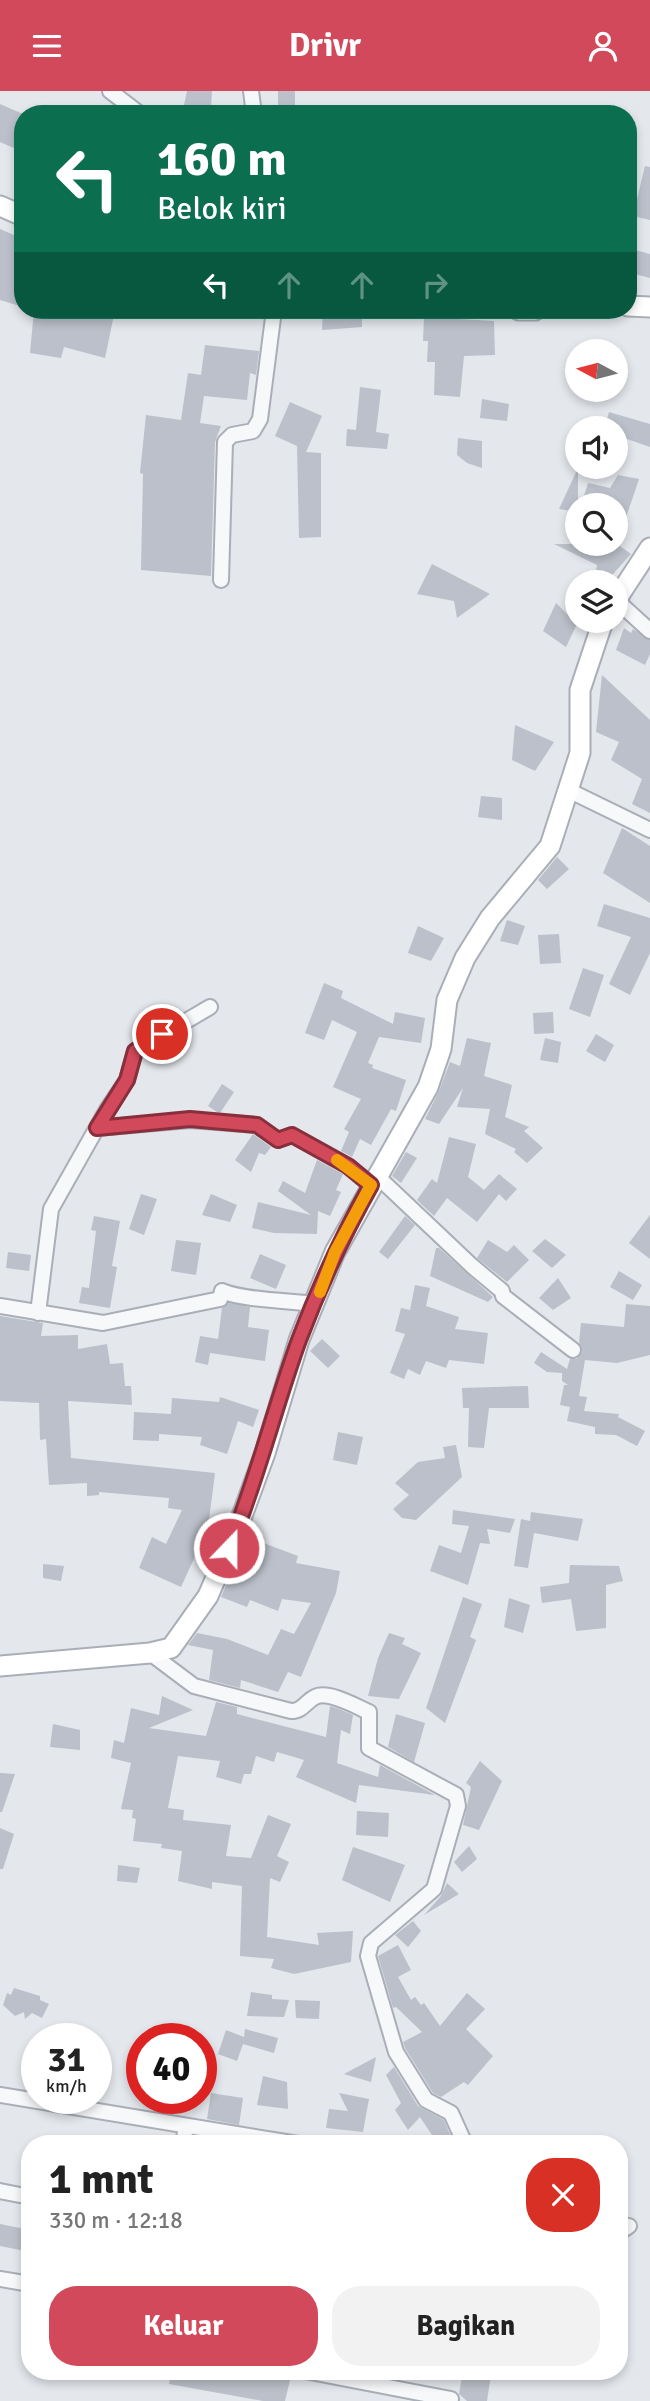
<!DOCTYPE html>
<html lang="id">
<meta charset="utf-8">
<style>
body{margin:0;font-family:Signika,sans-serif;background:#f2f2f2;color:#222;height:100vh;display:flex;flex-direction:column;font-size:26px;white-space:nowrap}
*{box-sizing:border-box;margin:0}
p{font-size:23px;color:#767676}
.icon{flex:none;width:38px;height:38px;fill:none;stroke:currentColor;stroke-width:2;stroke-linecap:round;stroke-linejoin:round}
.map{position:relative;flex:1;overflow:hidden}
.side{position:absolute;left:21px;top:2044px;width:607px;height:245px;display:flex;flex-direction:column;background:#fff;border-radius:28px;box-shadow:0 4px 10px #0003}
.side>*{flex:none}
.banner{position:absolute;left:14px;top:14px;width:623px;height:214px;border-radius:28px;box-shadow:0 4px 10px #0003;background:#0b6e4f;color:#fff;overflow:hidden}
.needle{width:46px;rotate:277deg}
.controls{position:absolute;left:565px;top:248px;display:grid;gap:14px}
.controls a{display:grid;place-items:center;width:63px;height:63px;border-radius:50%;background:#fff;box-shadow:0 4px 10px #0003;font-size:35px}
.speed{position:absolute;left:21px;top:1932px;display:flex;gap:14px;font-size:35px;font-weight:700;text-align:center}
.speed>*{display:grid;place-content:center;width:91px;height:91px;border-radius:50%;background:#fff;box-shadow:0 4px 10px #0003;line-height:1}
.speed small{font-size:18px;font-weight:400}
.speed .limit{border:10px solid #d22;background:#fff;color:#111}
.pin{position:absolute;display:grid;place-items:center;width:60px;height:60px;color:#fff;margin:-30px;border:4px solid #fff;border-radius:50%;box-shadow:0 2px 7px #0007}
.me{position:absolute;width:77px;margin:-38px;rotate:22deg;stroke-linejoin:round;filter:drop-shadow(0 0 5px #0008)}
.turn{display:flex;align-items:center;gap:24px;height:147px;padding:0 28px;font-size:32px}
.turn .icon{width:91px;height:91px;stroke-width:2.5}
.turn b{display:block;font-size:49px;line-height:60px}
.lanes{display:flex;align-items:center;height:66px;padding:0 28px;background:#0003;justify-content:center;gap:35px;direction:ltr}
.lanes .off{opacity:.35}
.round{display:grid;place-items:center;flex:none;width:74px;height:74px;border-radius:28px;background:#f2f2f2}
.overview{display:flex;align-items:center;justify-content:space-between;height:119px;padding:0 28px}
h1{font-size:42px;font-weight:700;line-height:52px}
.action{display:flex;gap:14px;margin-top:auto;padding:14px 28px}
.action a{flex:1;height:80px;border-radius:28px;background:#d1495b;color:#fff;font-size:28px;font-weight:700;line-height:80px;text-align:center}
.action a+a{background:#f2f2f2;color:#222}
header{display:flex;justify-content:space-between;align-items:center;height:91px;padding:0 28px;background:#d1495b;color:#fff;font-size:32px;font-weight:700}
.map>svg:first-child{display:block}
.building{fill:#bbc0ca}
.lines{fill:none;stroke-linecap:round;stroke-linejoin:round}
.street-casing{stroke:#a9aeb7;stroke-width:18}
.secondary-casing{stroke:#a9aeb7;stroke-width:23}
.street{stroke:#f7f8fa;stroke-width:14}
.secondary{stroke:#fff;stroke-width:19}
.route-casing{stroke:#882f3b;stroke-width:18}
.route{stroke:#d1495b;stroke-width:12}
.slow{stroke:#f59e0b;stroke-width:12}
</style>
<header><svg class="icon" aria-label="menu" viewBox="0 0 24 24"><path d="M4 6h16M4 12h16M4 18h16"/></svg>Drivr<svg class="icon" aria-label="person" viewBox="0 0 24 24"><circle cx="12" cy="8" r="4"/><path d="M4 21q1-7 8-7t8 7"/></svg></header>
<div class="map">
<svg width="650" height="2310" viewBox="0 0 650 2310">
<rect width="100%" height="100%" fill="#e4e7ec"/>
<path class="building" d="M 187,0 L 212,0 L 211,17 L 204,16 L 203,23 L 190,23 L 191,14 L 184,14 Z
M 278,0 L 295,0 L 295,22 L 278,22 Z
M 0,13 L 23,23 L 23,61 L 0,51 Z
M 645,75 L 650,76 L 650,129 L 633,125 Z
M 0,138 L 21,147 L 17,182 L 23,183 L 23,216 L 0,209 Z
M 635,159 L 650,163 L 650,187 L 631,182 Z
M 34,219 L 115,219 L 105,267 L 64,256 L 61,267 L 30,262 Z
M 323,219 L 362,219 L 362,236 L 322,239 Z
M 424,226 L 494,230 L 495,264 L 464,265 L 460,306 L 434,304 L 435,271 L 427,271 L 428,250 L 423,250 Z
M 205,254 L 259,260 L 256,284 L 250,282 L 247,309 L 204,305 L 200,332 L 221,335 L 215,351 L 211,485 L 141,479 L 143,383 L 140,382 L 146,324 L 181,329 L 188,282 L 201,284 Z
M 360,296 L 381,299 L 376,341 L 389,343 L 387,358 L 346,355 L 347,338 L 356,339 Z
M 482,308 L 509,313 L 507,330 L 480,327 Z
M 290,311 L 322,325 L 306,361 L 321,362 L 321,446 L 299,447 L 297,355 L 275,345 Z
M 609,321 L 650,333 L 650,356 L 627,348 L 619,373 L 616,372 L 616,338 L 604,338 Z
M 458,347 L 482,350 L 482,377 L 467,372 L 457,364 Z
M 578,377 L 578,421 L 559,418 Z
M 618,384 L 639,388 L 618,450 L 616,415 L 581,415 L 588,392 L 610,397 Z
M 554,453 L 617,453 L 631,463 L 605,492 L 594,492 L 597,474 Z
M 432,473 L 490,503 L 457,527 L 454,510 L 417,503 Z
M 556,512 L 577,533 L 566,556 L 543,540 Z
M 624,537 L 631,542 L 633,538 L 650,549 L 650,563 L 645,574 L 616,559 Z
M 602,584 L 650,629 L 650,722 L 632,713 L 642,688 L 611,669 L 619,651 L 596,641 Z
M 515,634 L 554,651 L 535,680 L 512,669 Z
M 481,705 L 502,707 L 502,729 L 478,726 Z
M 622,737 L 650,755 L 650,812 L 603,782 Z
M 557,766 L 569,778 L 547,798 L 538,789 Z
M 604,813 L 650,827 L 650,862 L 630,904 L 609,893 L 631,846 L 597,835 Z
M 507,829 L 525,835 L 518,854 L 500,850 Z
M 418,835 L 444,847 L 431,870 L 408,862 Z
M 559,843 L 561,872 L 540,873 L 538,844 Z
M 583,877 L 604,884 L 590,926 L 569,918 Z
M 324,892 L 343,900 L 341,907 L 393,933 L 395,921 L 425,927 L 421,952 L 379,946 L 368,972 L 373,974 L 372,977 L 406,989 L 396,1020 L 391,1018 L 371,1054 L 360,1048 L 352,1066 L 341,1060 L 349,1041 L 344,1038 L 361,1008 L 333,996 L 357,941 L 332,929 L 324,949 L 305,942 Z
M 553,921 L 554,942 L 534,943 L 533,922 Z
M 596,943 L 614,954 L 605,971 L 586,960 Z
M 467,947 L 491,952 L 484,985 L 512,994 L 505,1026 L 529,1036 L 524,1040 L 543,1057 L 527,1072 L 514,1061 L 516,1058 L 485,1043 L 490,1018 L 457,1016 L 463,997 L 439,1033 L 425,1028 L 439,1000 L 450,971 L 460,975 Z
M 545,947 L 561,951 L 558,972 L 540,969 Z
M 222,993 L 234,1001 L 220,1022 L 217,1021 L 208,1015 Z
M 253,1043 L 271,1056 L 265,1064 L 259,1062 L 251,1081 L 235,1069 Z
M 449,1046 L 476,1053 L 468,1086 L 484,1099 L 499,1083 L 517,1098 L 506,1110 L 499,1103 L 477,1131 L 447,1107 L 434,1125 L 417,1109 L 432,1088 L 437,1092 Z
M 406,1061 L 417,1067 L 401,1092 L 392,1085 Z
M 317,1069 L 343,1083 L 336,1099 L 341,1101 L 330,1125 L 318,1120 L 317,1143 L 274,1142 L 252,1137 L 258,1111 L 311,1124 L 278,1100 L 283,1090 L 305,1102 Z
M 141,1103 L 157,1108 L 144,1144 L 129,1138 Z
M 211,1103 L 237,1114 L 230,1131 L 202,1124 Z
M 650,1124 L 650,1168 L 629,1152 Z
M 94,1125 L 120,1130 L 112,1175 L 117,1176 L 110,1217 L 79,1212 L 82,1196 L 89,1197 L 96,1140 L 91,1139 Z
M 405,1125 L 415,1134 L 388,1168 L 379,1161 Z
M 545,1148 L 566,1164 L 552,1177 L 532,1160 Z
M 176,1149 L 201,1152 L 196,1184 L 171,1180 Z
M 488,1149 L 507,1161 L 514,1154 L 529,1169 L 507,1191 L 477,1167 Z
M 436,1157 L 439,1157 L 493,1206 L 488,1211 L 430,1185 Z
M 8,1161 L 31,1164 L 29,1180 L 6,1177 Z
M 260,1163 L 286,1174 L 276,1198 L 250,1187 Z
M 619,1180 L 642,1194 L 633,1209 L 610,1196 Z
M 558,1187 L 571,1207 L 553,1219 L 539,1207 Z
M 415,1194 L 430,1197 L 426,1215 L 459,1226 L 455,1238 L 488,1242 L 484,1273 L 449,1269 L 446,1277 L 426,1270 L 420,1284 L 408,1278 L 404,1288 L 390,1282 L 405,1243 L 395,1240 L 401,1217 L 410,1219 Z
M 228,1212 L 250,1216 L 248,1236 L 269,1239 L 265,1270 L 210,1262 L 208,1274 L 195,1271 L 200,1245 L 218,1248 L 222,1217 Z
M 626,1213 L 650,1215 L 650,1264 L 617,1272 L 585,1269 L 579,1305 L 587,1306 L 584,1320 L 619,1323 L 618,1326 L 645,1340 L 637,1355 L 616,1344 L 595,1343 L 595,1336 L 567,1330 L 570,1316 L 560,1314 L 564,1294 L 568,1294 L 562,1290 L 562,1282 L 547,1281 L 534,1272 L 541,1261 L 567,1278 L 570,1268 L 577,1268 L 582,1261 L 579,1251 L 581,1232 L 624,1236 Z
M 0,1225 L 43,1232 L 41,1245 L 78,1244 L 78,1258 L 107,1253 L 110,1273 L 123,1272 L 125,1295 L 131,1295 L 132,1314 L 68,1310 L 71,1367 L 215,1382 L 208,1437 L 181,1496 L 139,1477 L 152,1446 L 166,1453 L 182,1419 L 168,1417 L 169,1407 L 99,1401 L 99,1404 L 87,1405 L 87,1392 L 49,1394 L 46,1348 L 40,1349 L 39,1312 L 0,1310 Z
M 322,1248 L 340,1265 L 328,1277 L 310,1260 Z
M 528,1295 L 529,1317 L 489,1317 L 484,1357 L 468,1356 L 469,1317 L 463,1317 L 462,1297 Z
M 220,1306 L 259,1319 L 253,1336 L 238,1330 L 227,1363 L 200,1354 L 202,1346 L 159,1343 L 159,1350 L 133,1349 L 134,1321 L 171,1323 L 172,1307 L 219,1311 Z
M 338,1341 L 363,1346 L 357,1374 L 333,1369 Z
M 456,1354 L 462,1386 L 416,1429 L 402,1427 L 393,1418 L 409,1404 L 395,1392 L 418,1371 L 445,1367 L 443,1356 Z
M 453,1419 L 515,1428 L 510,1442 L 487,1438 L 490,1453 L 480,1452 L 468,1494 L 430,1480 L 439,1454 L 461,1462 L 469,1435 L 452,1433 Z
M 531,1421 L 583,1428 L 578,1450 L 534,1442 L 528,1477 L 514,1475 L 521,1428 L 530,1430 Z
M 247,1446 L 298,1465 L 296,1472 L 340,1480 L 336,1502 L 301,1586 L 288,1581 L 278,1601 L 241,1589 L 240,1597 L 209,1589 L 213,1559 L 188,1554 L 197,1542 L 227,1548 L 268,1564 L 281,1538 L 294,1543 L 311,1512 L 282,1508 L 278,1520 L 250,1509 L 247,1516 L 221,1506 Z
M 43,1473 L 64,1475 L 61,1490 L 43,1487 Z
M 570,1474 L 619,1475 L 623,1490 L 606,1494 L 606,1537 L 576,1540 L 571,1508 L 542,1512 L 540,1496 L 569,1492 Z
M 463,1506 L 482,1513 L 470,1546 L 476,1549 L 445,1632 L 426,1617 Z
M 509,1507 L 530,1514 L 523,1542 L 504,1536 Z
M 389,1542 L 405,1547 L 402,1553 L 421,1562 L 399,1608 L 368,1605 L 378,1567 Z
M 162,1605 L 193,1619 L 149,1637 L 206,1645 L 216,1611 L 237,1616 L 237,1623 L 326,1646 L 330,1615 L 339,1618 L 353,1624 L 350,1643 L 341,1639 L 337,1672 L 378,1686 L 380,1674 L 435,1704 L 359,1694 L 356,1712 L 296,1686 L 304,1669 L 277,1661 L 274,1671 L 256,1665 L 251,1683 L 244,1683 L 241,1693 L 216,1686 L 220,1670 L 178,1665 L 168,1717 L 184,1719 L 183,1729 L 231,1734 L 226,1765 L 251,1767 L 268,1724 L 291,1733 L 277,1765 L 289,1771 L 280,1791 L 270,1787 L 267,1846 L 319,1854 L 317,1842 L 353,1840 L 351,1871 L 294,1883 L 271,1877 L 274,1868 L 240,1865 L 242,1795 L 212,1791 L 212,1798 L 178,1790 L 182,1760 L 161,1757 L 162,1753 L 133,1750 L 136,1728 L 132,1727 L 133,1719 L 121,1718 L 131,1672 L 111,1667 L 114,1649 L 124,1652 L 131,1617 L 159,1624 Z
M 396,1623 L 425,1632 L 414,1671 L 388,1656 Z
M 53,1633 L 80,1639 L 80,1659 L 50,1656 Z
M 480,1670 L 502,1690 L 479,1739 L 463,1734 L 471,1696 L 466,1692 Z
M 0,1682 L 15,1683 L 2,1721 L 0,1721 Z
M 357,1720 L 389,1722 L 388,1746 L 356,1744 Z
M 0,1737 L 14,1743 L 3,1778 L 0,1778 Z
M 469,1755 L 477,1768 L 462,1781 L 454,1771 Z
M 353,1756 L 405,1774 L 390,1811 L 342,1789 Z
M 118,1774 L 140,1777 L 137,1792 L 117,1790 Z
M 447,1792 L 459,1803 L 424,1824 L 441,1805 Z
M 413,1830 L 421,1840 L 408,1856 L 395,1844 Z
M 398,1854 L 411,1879 L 398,1886 L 411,1909 L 415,1906 L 421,1914 L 424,1912 L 440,1935 L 467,1902 L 485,1918 L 466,1938 L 493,1965 L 468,1994 L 464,1991 L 441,2006 L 433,2002 L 405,1957 L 403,1951 L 422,1941 L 396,1916 L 393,1917 L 378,1865 Z
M 14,1897 L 40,1905 L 40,1909 L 49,1913 L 42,1927 L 32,1922 L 25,1928 L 24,1921 L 15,1925 L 3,1914 L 7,1902 L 11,1904 Z
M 251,1901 L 272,1904 L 272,1908 L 289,1909 L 284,1926 L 247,1925 Z
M 295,1909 L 320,1910 L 319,1928 L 296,1927 Z
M 245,1938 L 278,1947 L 274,1962 L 243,1953 L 237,1970 L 218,1963 L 226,1939 L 244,1946 Z
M 376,1966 L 371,1991 L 344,1983 L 359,1975 Z
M 394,1976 L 418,2015 L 444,2029 L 454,2053 L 438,2053 L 420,2026 L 408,2039 L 395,2019 L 401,2012 L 386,1984 Z
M 263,1985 L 287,1991 L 288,2018 L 257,2014 Z
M 211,2002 L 243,2007 L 239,2034 L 207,2028 Z
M 339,2002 L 369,2008 L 363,2041 L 326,2037 L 329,2018 L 348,2020 Z
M 0,2133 L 30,2139 L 30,2161 L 0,2155 Z
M 171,2280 L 248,2280 L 290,2289 L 285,2310 L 263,2310 L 169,2293 Z
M 463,2280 L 491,2284 L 487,2310 L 467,2310 L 459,2303 Z"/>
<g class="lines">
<g class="street-casing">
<path id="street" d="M 110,0 L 140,23
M 251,0 L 254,23
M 221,489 L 225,351 L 232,344 L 253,340 L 260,328 L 274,219
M 616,509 L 650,540
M 568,699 L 650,739
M 97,1037 L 190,1029 L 257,1034 L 278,1049 L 292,1044 L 348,1075 L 371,1094
M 378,1086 L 472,1175 L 502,1200 L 503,1205 L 573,1259
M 0,1215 L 103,1232 L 220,1208 L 222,1200 C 241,1209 292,1210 316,1213
M 38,1222 L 51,1118 L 108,1017 L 127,989 L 135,960 L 210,916
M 150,1562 L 194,1595 L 291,1620 C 303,1620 305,1611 315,1606 C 328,1599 357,1616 369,1621 L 369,1657 L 456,1704 L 458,1715 L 434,1798 L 371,1852 L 368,1865 L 396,1961 L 426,2009 L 451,2022 L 465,2053
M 0,2004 L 298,2053
M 183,2053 L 186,2035
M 0,2100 L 30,2106
M 620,2141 L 629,2135
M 0,2188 L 30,2193
M 305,2280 L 451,2308"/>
</g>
<g class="secondary-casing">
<path id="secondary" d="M 0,115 L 23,125
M 628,215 L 650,216
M 519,219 L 535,219
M 616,509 L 650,457
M 0,1575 L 150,1562 L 171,1557 L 208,1505 L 239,1433 L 265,1362 L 299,1249 L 335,1161 L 428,996 L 441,958 L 447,909 L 465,867 L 490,827 L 550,755 L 580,662 L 580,599 L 603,530"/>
</g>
<use href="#street" class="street"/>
<use href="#secondary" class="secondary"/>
</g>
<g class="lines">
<g class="route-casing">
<path id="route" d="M 162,943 L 135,960 L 127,989 L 97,1037 L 190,1028 L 257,1034 L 278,1049 L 292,1044 L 348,1075 L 371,1094 C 343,1144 319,1196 299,1249 C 274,1318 257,1389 229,1457"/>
</g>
<use href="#route" class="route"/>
<path class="slow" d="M 320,1201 L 335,1161 L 371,1094 L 337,1069"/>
</g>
</svg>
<div class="controls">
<a><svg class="needle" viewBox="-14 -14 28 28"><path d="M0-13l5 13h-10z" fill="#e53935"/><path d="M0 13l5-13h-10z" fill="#767676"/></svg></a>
<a><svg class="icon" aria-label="sound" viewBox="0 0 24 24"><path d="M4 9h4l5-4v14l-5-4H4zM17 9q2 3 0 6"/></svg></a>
<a><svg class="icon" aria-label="search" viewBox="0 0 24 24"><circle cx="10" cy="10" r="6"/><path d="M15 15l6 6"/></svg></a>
<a><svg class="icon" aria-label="layers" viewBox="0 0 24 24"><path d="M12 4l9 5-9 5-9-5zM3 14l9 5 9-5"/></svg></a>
</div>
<div class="speed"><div>31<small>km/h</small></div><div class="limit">40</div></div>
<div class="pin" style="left:162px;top:943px;background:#d93025"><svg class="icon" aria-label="arrive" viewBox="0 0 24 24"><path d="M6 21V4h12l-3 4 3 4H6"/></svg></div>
<svg class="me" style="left:229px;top:1457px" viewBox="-20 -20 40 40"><circle r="17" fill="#d1495b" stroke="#fff" stroke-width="3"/><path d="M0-11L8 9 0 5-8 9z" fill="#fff"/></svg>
<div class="banner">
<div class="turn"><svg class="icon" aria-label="left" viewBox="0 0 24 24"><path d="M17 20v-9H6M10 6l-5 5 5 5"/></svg><div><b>160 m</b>Belok kiri</div></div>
<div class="lanes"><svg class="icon" aria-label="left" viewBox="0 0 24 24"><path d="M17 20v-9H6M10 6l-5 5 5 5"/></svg><svg class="icon off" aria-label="ahead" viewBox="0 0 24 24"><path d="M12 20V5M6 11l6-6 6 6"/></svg><svg class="icon off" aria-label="ahead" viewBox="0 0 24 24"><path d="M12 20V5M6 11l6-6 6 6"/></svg><svg class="icon off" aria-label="right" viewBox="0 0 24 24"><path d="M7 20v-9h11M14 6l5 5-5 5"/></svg></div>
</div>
<section class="side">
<div class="overview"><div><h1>1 mnt</h1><p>330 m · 12:18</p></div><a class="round" style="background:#d93025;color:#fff"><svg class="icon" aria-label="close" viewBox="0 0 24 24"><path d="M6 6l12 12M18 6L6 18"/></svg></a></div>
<div class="action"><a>Keluar</a><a>Bagikan</a></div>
</section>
</div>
